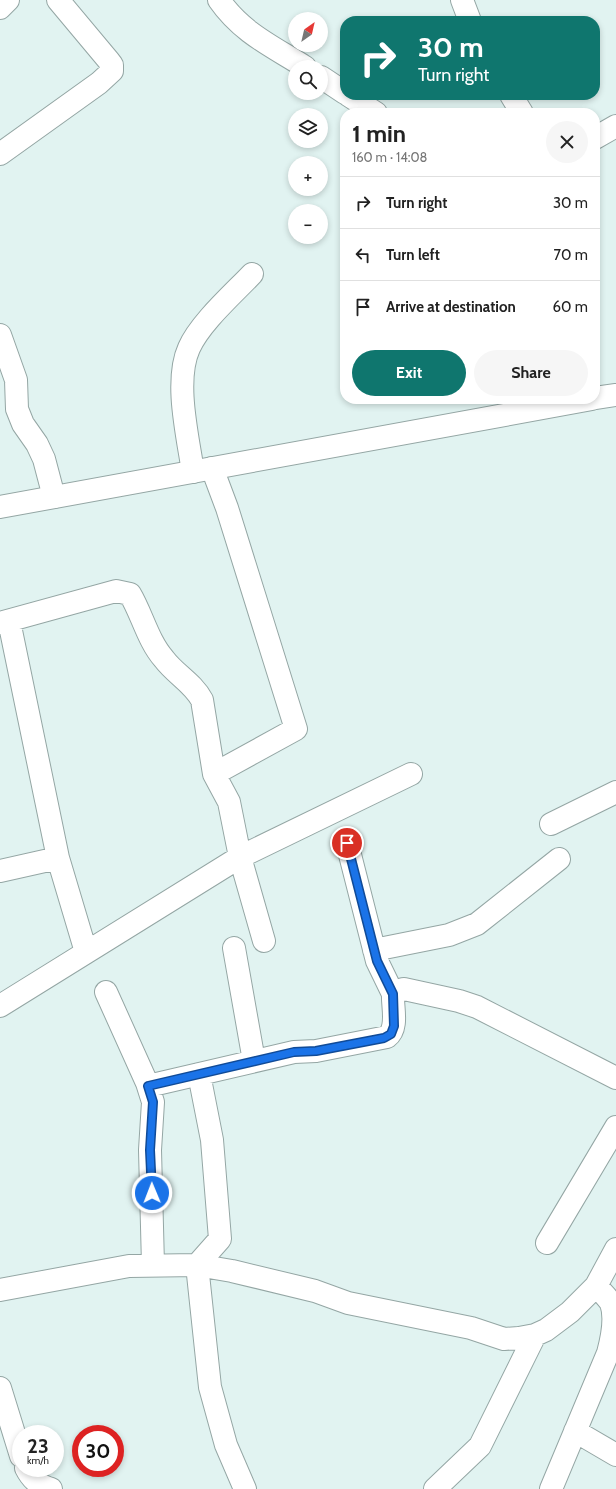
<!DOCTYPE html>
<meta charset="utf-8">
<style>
body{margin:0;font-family:Cabin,sans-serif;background:#f6f6f6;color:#222;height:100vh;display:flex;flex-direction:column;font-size:15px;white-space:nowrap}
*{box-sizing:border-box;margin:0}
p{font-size:13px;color:#767676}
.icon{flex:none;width:22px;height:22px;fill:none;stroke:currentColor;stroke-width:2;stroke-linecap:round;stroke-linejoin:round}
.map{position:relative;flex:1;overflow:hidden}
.sheet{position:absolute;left:340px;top:108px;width:260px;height:296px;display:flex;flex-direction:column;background:#fff;border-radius:16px;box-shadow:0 2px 6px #0003}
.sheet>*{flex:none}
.guide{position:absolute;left:340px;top:16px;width:260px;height:84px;border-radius:16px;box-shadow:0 2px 6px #0003;background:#0f766e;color:#fff;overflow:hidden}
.needle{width:26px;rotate:34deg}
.fabs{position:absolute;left:288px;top:12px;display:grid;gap:8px}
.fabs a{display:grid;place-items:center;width:40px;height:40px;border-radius:50%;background:#fff;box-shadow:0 2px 6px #0003;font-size:20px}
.speed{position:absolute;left:12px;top:1425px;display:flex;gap:8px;font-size:20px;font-weight:700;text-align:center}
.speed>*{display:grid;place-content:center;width:52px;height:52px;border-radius:50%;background:#fff;box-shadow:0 2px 6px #0003;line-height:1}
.speed small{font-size:10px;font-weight:400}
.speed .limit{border:6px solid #d22;background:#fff;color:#111}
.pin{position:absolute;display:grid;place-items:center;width:34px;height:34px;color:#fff;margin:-17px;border:2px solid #fff;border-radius:50%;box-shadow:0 1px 4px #0007}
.me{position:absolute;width:44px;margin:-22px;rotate:359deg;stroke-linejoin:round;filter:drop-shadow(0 0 3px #0008)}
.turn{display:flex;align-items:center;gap:14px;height:84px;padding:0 12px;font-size:18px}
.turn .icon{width:52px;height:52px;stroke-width:2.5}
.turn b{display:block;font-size:28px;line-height:34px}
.round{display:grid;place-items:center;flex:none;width:42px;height:42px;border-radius:21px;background:#f6f6f6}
.summary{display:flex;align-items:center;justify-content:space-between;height:68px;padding:0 12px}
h1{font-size:24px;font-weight:700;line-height:30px}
.primary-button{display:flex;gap:8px;margin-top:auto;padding:8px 12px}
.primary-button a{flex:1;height:46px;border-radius:24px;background:#0f766e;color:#fff;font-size:16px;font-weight:700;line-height:46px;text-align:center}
.primary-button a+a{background:#f6f6f6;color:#222}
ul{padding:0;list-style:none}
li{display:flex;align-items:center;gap:12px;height:52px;padding:0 12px;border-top:1px solid #e0e0e0}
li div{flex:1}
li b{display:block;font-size:15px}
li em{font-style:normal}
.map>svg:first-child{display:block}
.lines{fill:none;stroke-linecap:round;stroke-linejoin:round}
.minor-casing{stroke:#94a6a4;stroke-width:24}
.tertiary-casing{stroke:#94a6a4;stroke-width:24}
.minor{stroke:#fff;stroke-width:22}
.tertiary{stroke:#fff;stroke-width:22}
.route-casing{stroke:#114b97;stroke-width:10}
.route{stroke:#1a73e8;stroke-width:7}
</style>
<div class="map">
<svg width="616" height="1489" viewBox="0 0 616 1489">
<rect width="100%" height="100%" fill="#e1f3f1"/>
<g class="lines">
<g class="minor-casing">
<path id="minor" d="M 219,0 C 242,33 272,46 305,67
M 462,0 L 470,21
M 0,8 L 8,0
M 321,77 L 345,93
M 348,95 L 376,113
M 511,95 L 522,113
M 595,138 L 616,126
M 0,154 L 99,83 L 112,71 L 112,65 L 109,61 L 58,0
M 0,335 L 16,380 L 17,409 L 23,424 L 37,444 L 44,459 L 54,497
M 212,468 L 227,508 L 296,729 L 214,774
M 193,472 C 188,437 174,381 189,348 C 200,323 233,294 252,274
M 9,621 L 58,858 L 86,952
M 0,623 L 116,591 L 130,594 C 142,614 148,641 164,659 C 175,674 193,683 202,700 L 214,774 L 229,802 L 240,857 L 264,941
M 551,824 L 616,792
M 347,843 L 377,961 L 393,994
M 0,871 L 58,858
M 234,948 L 254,1061
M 374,950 L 449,935 L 477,924 L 559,859
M 106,992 L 147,1083 L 153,1102 L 150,1150 L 153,1265
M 0,1006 L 240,857 L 411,774
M 199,1074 L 212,1140 L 220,1239 L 197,1265 L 210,1387 L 226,1445 L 245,1489
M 148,1086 L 294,1052 L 316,1051 L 387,1037 C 399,1028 392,1006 393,994 L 396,991 L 404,989 L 459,1001 L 477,1007 L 616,1078
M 547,1243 L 616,1127
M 0,1290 L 129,1266 L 197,1265 L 232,1271 L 315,1291 L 348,1303 L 471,1328 L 504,1339 L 519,1338 L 535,1335 L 546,1330 L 570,1312 L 596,1286 L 616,1249
M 0,1388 L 21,1456
M 575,1431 L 616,1455
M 26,1468 C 32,1480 39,1485 51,1489
M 435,1489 L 480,1446 L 535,1335
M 551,1489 L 608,1353 C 612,1338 616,1317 611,1303 C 607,1297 601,1291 596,1286"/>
</g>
<g class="tertiary-casing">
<path id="tertiary" d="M 595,398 L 616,395
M 0,507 L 592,399"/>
</g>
<use href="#minor" class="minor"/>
<use href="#tertiary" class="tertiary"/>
</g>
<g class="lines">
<g class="route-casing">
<path id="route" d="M 152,1193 L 150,1150 L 153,1102 L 148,1086 L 294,1052 L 316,1051 L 384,1038 L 391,1034 L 394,1026 L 393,994 L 377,961 L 347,843"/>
</g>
<use href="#route" class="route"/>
</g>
</svg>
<div class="fabs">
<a><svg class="needle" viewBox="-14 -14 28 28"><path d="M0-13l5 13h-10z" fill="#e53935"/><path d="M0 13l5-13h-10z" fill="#767676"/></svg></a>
<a><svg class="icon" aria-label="search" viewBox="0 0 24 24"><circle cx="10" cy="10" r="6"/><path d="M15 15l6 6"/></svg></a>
<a><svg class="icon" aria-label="layers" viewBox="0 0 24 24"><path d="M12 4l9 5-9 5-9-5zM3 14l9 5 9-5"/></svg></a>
<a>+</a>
<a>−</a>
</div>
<div class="speed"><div>23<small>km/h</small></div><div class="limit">30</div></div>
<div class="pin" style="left:347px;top:843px;background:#d93025"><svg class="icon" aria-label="arrive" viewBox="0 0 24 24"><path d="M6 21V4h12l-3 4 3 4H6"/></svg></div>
<svg class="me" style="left:152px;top:1193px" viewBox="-20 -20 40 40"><circle r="17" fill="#1a73e8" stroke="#fff" stroke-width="3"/><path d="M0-11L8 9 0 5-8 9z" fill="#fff"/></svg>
<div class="guide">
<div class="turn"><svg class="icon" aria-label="right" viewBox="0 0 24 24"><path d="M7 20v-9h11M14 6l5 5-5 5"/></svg><div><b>30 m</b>Turn right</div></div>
</div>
<section class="sheet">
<div class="summary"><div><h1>1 min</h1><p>160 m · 14:08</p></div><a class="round"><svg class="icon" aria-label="close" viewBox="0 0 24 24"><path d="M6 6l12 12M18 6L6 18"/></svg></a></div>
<ul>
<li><svg class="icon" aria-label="right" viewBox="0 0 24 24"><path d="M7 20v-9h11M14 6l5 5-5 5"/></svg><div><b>Turn right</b></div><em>30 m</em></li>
<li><svg class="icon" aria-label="left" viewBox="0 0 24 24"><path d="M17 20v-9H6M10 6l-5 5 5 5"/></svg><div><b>Turn left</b></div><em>70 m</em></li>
<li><svg class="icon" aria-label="arrive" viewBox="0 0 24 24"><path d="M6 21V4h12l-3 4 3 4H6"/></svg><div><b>Arrive at destination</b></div><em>60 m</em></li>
</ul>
<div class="primary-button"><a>Exit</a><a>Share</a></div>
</section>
</div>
